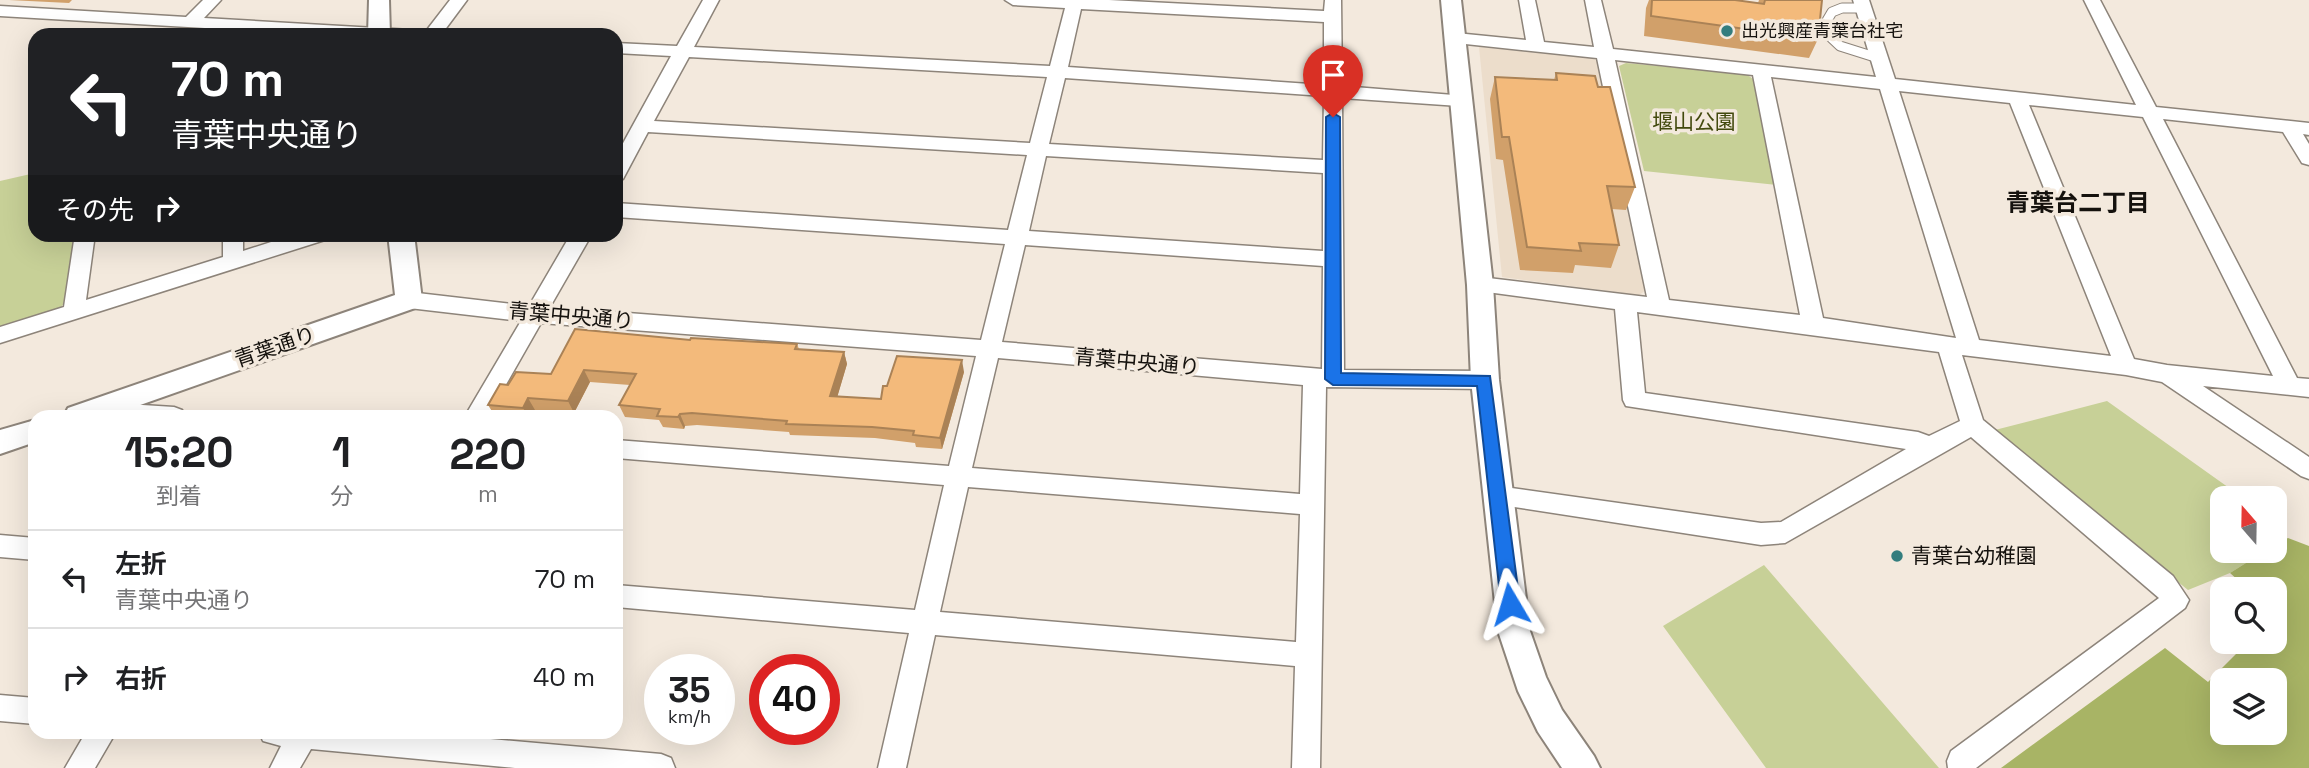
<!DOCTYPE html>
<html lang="ja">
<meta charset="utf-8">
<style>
body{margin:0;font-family:"Space Grotesk","Noto Sans JP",sans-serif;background:#f6f6f6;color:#202124;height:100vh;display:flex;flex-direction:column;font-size:26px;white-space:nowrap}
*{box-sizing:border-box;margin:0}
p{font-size:23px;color:#757577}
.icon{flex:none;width:38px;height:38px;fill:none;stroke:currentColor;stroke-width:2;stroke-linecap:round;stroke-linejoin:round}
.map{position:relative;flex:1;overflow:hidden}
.details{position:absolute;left:28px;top:410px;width:595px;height:329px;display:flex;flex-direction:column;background:#fff;border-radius:21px;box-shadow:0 7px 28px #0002}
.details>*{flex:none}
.hud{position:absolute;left:28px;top:28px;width:595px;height:214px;border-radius:21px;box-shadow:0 7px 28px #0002;background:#202124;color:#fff;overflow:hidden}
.needle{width:46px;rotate:340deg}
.tools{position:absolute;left:2210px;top:486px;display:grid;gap:14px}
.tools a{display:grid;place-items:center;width:77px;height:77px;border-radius:14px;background:#fff;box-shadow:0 7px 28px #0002;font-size:35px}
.speed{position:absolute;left:644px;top:654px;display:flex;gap:14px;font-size:35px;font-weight:700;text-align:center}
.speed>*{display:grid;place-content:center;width:91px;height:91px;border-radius:50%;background:#fff;box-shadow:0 7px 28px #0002;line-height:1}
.speed small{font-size:18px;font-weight:400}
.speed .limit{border:10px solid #d22;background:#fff;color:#111}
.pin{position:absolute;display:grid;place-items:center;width:60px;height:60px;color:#fff;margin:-72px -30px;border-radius:50% 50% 50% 0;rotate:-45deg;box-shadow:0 0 7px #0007}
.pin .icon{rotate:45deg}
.me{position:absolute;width:77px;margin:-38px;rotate:353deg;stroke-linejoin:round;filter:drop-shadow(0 0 5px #0008)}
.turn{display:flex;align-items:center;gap:24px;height:147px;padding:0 28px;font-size:32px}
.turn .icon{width:91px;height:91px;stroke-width:2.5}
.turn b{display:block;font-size:49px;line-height:60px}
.then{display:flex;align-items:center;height:66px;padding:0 28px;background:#0003;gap:14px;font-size:26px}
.eta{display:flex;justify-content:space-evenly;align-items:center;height:119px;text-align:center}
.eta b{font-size:42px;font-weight:600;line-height:49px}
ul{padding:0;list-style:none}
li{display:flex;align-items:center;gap:21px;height:98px;padding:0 28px;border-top:2px solid #e0e0e0}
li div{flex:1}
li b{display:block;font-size:26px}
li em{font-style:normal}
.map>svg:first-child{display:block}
.built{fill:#ecddcb}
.green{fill:#c7d097}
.forest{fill:#a8b465;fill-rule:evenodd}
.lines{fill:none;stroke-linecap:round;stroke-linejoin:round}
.service-casing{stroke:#8d847a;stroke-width:11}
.minor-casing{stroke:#8d847a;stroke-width:3}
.tertiary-casing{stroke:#8d847a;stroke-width:4}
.service{stroke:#fff;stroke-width:9}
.minor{fill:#fff;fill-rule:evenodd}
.tertiary{fill:#fff;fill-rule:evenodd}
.wall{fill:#d1a06a}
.shaded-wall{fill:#aa8256}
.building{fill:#f3ba7b;stroke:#aa8256;stroke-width:2}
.route{fill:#1a73e8;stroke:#114b97;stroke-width:2}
.poi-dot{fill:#337d7e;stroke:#f3e9dd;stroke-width:2.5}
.labels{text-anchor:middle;stroke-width:7;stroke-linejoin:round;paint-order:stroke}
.far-poi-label{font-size:18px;fill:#15120e;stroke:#f3e9dd;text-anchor:start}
.park-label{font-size:21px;fill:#42490d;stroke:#f3e9dd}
.street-label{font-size:21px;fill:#15120e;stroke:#f3e9dd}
.poi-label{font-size:21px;fill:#15120e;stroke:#f3e9dd;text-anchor:start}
.quarter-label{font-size:24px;font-weight:bold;fill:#15120e;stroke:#f3e9dd}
</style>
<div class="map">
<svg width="2309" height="768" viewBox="0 0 2309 768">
<rect width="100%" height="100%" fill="#f3e9dd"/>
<path class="built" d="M 1479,47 L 1592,58 L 1599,62 L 1646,290 L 1639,295 L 1502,277 Z"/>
<path class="green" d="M 1626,63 L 1746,74 L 1756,81 L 1777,185 L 1644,171 L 1619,66 Z
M 35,173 L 35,234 L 75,235 L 66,301 L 57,312 L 0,329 L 0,181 Z
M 2107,401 L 2232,490 L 2249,499 L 2222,499 L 2222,551 L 2265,551 L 2230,573 L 2188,590 L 1991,431 Z
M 1764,565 L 1939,768 L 1766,768 L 1663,626 Z"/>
<path class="forest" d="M 2288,538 L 2309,546 L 2309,768 L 2001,768 L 2165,648 L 2208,682 L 2248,642 L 2275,642 L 2275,590 L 2249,590 L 2230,573 L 2265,551 L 2275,551 L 2275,545 ZM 2222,681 L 2275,681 L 2275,733 L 2222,733 Z"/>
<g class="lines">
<g class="service-casing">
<path id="service" d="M 1863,8 L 1842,8 L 1832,12 L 1822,29 L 1840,46 L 1878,58"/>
</g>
<g class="minor-casing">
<path id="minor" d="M 203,0 L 221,0 L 204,18 L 411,30 L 420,35 L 322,35 L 0,16 L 0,6 L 186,17 Z
M 450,0 L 467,0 L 441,35 L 423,35 Z
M 703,0 L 719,0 L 694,47 L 1050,66 L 1065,8 L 1013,5 L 1005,0 L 1109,0 L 1324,11 L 1325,0 L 1341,0 L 1342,86 L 1466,96 L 1468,100 L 1459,106 L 1342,98 L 1344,370 L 1485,371 L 1493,374 L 1496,380 L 1493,386 L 1485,389 L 1326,387 L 1320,768 L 1292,768 L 1295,666 L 935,635 L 906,768 L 878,768 L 909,633 L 616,607 L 616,585 L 915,610 L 944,485 L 616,458 L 616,440 L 949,466 L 976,356 L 541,323 L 488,416 L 465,416 L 521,321 L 409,308 L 401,305 L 398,300 L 401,295 L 409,292 L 529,306 L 571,234 L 592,234 L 550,307 L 981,340 L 1005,244 L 616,217 L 616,203 L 1008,230 L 1027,155 L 648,132 L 623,179 L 616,180 L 616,156 L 671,56 L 616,53 L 616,43 L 677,46 ZM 1081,9 L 1324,22 L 1324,85 L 1068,67 ZM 689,57 L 1047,77 L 1030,143 L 654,121 ZM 1065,78 L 1324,96 L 1323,160 L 1049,144 ZM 1046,156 L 1323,173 L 1323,251 L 1029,231 ZM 1025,245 L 1323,266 L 1322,369 L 1002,342 ZM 998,358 L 1303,385 L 1300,494 L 972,468 ZM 968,487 L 1300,514 L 1296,642 L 940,612 Z
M 1519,0 L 1535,0 L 1544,42 L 1594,47 L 1585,0 L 1601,0 L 1613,49 L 1876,77 L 1853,0 L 1869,0 L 1895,79 L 2136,105 L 2084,0 L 2100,0 L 2156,107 L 2309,123 L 2309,135 L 2303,134 L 2309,144 L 2309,165 L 2302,163 L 2283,132 L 2163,119 L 2297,378 L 2309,379 L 2309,397 L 2203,386 L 2309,457 L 2309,479 L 2301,476 L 2162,382 L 2126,375 L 1962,355 L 1983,420 L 2173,576 L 2189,600 L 2185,608 L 1976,768 L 1948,768 L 1947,761 L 1951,751 L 2159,598 L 1971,437 L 1785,543 L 1761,545 L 1488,503 L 1485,496 L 1488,489 L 1497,486 L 1761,523 L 1781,522 L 1906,449 L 1626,406 L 1623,400 L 1615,309 L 1472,290 L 1469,285 L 1472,280 L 1480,277 L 1647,297 L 1597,58 L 1456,43 L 1447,38 L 1456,33 L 1526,40 ZM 1615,60 L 1753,75 L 1800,315 L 1669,300 ZM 1771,77 L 1880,89 L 1956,338 L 1823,318 ZM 1899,91 L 2010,103 L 2111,356 L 1979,340 ZM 2029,105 L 2143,117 L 2273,376 L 2167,365 L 2134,359 ZM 1637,312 L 1939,352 L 1960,421 L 1929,436 L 1918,432 L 1645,393 Z
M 75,234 L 95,234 L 86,300 L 223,257 L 223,234 L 243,234 L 243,251 L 296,234 L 331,234 L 328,239 L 0,343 L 0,327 L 64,307 Z
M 95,402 L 174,407 L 182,410 L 186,416 L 86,416 L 83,411 L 87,405 Z
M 0,535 L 35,538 L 35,560 L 0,557 Z
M 0,695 L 35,698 L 35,724 L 0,721 Z
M 86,732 L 116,732 L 95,768 L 65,768 Z
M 259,732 L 412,732 L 661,754 L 671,758 L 675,768 L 515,768 L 311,749 L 300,768 L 270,768 L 281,746 L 263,741 Z"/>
</g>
<g class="tertiary-casing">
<path id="tertiary" d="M 369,0 L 389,0 L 390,35 L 368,35 Z
M 1441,0 L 1461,0 L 1493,285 L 1499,380 L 1530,631 L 1546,677 L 1562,710 L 1594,756 L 1600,768 L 1562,768 L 1538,732 L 1518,691 L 1498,631 L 1471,380 L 1467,285 Z
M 388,234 L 414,234 L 422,300 L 418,307 L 109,416 L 64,416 L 68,408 L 395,295 Z
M 35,420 L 35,442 L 0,454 L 0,430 Z"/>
</g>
<use href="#service" class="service"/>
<use href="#minor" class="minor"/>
<use href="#tertiary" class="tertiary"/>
</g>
<path class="wall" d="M 9,0 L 72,0 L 69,3 Z
M 1649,0 L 1735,0 L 1758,3 L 1759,0 L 1822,0 L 1818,39 L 1809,58 L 1644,36 L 1646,8 Z
M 1556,73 L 1598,87 L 1635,187 L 1626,210 L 1612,209 L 1619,245 L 1611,268 L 1575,265 L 1573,273 L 1520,270 L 1503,160 L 1496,159 L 1490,99 L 1495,77 L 1554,80 Z
M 797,344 L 799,349 L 844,352 L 847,364 L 837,397 L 881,399 L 887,386 L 964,372 L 942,449 L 916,447 L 915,443 L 875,438 L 790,435 L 789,432 L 697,425 L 685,426 L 684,429 L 663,427 L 659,420 L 625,417 L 619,405 L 630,385 L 590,382 L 574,413 L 535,410 L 532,416 L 495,416 L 488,405 L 508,385 L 551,374 Z"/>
<path class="shaded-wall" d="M 844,352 L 847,364 L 834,408 L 830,396 Z
M 962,360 L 964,372 L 942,449 L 940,438 Z
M 584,370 L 590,382 L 574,413 L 568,401 Z
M 528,398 L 535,410 L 532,416 L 528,416 L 523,408 Z
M 680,414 L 685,426 L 684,429 L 678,417 Z"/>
<path class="building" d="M 1652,0 L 1735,0 L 1764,4 L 1765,0 L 1822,0 L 1818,39 L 1651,16 Z
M 1556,73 L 1595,76 L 1598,87 L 1610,87 L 1635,187 L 1607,186 L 1619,245 L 1579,243 L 1581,251 L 1527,247 L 1509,137 L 1502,137 L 1495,77 L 1557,80 Z
M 575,329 L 690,340 L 691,338 L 797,344 L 795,349 L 844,352 L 830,396 L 881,399 L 883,386 L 887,386 L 897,356 L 962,360 L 940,438 L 913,435 L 914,431 L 872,427 L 786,424 L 787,421 L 692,413 L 680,414 L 678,417 L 657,416 L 660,409 L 619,405 L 636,374 L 584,370 L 568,401 L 528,398 L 523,408 L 488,405 L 500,384 L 508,385 L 516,372 L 551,374 Z"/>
<path class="route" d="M 1333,113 L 1340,117 L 1341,373 L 1490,376 L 1520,604 L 1517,610 L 1510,612 L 1504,610 L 1501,604 L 1477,386 L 1333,385 L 1325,379 L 1326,117 Z"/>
<g class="poi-dot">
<circle cx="1727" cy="31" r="7"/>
<circle cx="1897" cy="556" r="7"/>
</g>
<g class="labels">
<g class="far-poi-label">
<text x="1741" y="37">出光興産青葉台社宅</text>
</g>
<g class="park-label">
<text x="1694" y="129">堰山公園</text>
</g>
<g class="street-label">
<text transform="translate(571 316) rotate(5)" y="7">青葉中央通り</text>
<text transform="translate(275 347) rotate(-19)" y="7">青葉通り</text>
<text transform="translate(1137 362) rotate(5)" y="7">青葉中央通り</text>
</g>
<g class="poi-label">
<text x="1911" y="563">青葉台幼稚園</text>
</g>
<g class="quarter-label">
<text x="2078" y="211">青葉台二丁目</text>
</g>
</g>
</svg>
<div class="tools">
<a><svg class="needle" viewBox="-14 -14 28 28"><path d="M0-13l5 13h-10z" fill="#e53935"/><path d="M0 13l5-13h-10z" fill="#757577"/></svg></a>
<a><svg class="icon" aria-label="search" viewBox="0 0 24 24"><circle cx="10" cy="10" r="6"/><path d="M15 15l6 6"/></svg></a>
<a><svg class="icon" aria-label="layers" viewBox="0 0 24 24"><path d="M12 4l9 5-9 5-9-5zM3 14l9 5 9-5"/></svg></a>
</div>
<div class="speed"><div>35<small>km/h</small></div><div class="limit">40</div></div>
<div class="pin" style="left:1333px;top:117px;background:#d93025"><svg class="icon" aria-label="arrive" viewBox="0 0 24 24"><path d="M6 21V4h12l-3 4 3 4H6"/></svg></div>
<svg class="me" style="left:1510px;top:604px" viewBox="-20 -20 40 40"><path d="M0-17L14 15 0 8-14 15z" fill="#1a73e8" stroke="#fff" stroke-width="4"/></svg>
<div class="hud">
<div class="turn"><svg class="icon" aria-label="left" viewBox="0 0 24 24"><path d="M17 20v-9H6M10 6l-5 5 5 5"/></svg><div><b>70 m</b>青葉中央通り</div></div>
<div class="then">その先<svg class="icon" aria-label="right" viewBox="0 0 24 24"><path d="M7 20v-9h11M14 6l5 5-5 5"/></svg></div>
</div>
<section class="details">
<div class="eta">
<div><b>15:20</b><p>到着</p></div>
<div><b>1</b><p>分</p></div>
<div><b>220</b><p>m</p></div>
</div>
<ul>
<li><svg class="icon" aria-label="left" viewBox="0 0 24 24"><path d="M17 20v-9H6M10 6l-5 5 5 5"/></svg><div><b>左折</b><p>青葉中央通り</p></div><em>70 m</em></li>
<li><svg class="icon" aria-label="right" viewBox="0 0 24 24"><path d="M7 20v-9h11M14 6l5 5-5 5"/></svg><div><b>右折</b></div><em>40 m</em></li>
</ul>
</section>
</div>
